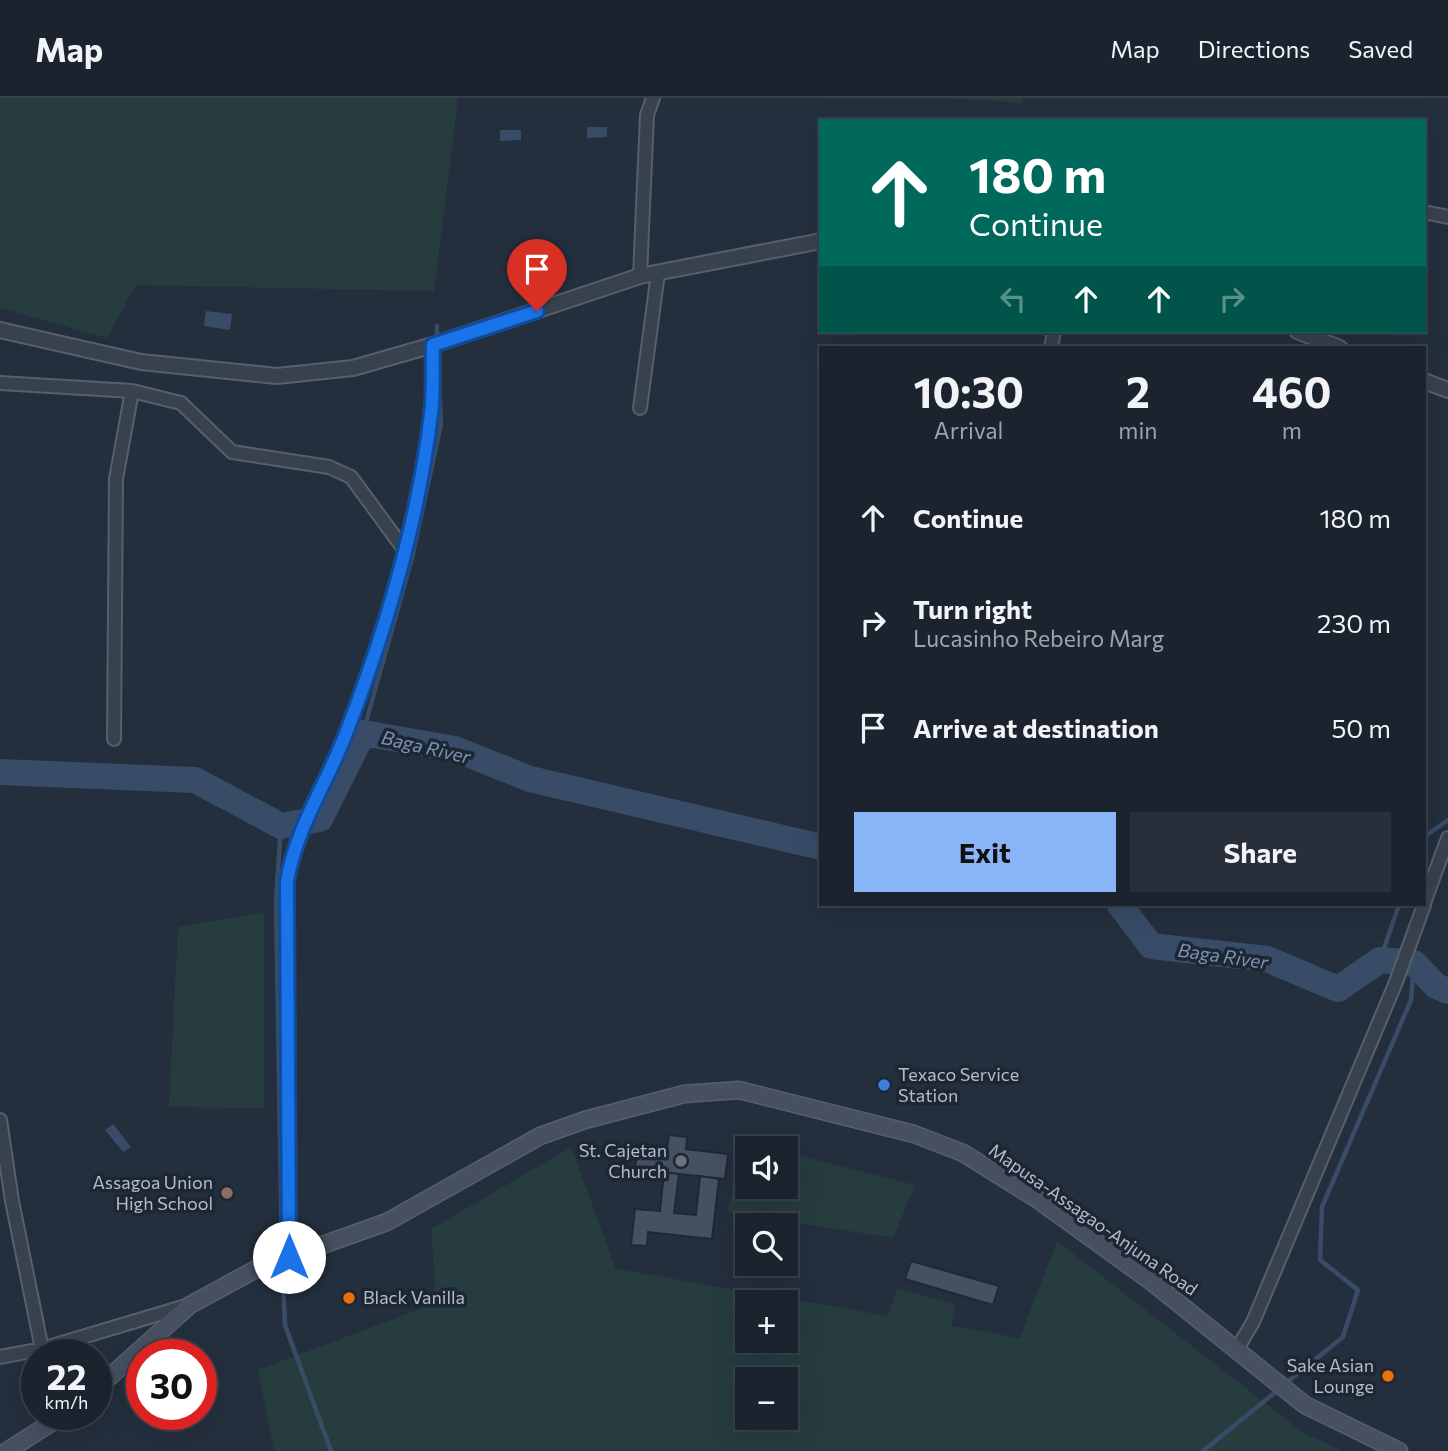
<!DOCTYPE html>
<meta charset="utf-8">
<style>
body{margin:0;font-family:Commissioner,sans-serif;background:#282f3a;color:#f1f3f6;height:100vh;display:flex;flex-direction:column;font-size:26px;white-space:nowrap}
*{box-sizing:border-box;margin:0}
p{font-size:23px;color:#a0a4aa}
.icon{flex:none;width:38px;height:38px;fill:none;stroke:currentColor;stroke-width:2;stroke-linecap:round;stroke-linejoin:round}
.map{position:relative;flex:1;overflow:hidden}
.details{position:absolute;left:819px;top:248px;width:607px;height:560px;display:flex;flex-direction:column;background:#1b232e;border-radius:0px;box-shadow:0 7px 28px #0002,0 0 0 2px #39404a}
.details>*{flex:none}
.guide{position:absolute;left:819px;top:21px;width:607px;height:214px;border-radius:0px;box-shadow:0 7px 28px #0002,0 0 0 2px #39404a;background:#00695c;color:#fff;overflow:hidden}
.fabs{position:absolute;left:735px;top:1038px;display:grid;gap:14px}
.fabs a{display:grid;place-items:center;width:63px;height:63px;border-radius:0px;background:#1b232e;box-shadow:0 7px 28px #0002,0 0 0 2px #39404a;font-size:35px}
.speed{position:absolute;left:21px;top:1241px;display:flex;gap:14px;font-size:35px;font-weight:700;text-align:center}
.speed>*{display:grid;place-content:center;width:91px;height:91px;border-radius:50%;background:#1b232e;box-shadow:0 7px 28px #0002,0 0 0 2px #39404a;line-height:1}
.speed small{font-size:18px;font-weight:400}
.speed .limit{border:10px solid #d22;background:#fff;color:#111}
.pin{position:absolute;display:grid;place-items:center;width:60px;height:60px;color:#fff;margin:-72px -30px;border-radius:50% 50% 50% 0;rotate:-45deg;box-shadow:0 0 7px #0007}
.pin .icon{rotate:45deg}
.me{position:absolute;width:77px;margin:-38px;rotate:0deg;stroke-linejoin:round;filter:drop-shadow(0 0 5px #0008)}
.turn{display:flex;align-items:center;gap:24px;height:147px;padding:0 35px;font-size:32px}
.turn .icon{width:91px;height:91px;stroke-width:2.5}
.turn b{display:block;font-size:49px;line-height:60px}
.lanes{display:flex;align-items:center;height:66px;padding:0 35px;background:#0003;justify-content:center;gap:35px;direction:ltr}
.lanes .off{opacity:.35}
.eta{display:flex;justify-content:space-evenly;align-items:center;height:119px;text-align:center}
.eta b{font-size:42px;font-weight:700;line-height:49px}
.primary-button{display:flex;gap:14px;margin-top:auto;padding:14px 35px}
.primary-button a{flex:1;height:80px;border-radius:0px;background:#8ab4f8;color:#111;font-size:28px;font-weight:700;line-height:80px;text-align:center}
.primary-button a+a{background:#282f3a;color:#f1f3f6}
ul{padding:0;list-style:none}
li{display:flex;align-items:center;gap:21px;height:105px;padding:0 35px}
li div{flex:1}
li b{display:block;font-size:26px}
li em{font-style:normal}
header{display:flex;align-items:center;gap:42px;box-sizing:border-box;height:98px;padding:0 35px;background:#1b232e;border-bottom:2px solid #39404a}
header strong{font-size:33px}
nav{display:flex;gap:38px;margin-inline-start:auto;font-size:24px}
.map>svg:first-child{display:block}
.green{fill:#263c3f;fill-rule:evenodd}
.water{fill:#394c67}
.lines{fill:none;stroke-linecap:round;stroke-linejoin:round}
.stream{stroke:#394c67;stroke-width:4.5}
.river{stroke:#394c67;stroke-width:26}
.building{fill:#455162;stroke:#1f2835;stroke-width:2}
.minor-casing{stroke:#565f6c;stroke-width:16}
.tertiary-casing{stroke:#565f6c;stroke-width:18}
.secondary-casing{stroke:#565f6c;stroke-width:19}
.minor{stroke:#38414e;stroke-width:12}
.tertiary{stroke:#38414e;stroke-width:14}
.secondary{stroke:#465061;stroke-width:16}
.route-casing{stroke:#114b97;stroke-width:18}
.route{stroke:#1a73e8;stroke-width:12}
.shop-dot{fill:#3f7fe0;stroke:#1d2633;stroke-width:2.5}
.worship-dot{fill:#6b7280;stroke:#1d2633;stroke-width:2.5}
.education-dot{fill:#8d6e63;stroke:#1d2633;stroke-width:2.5}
.food-dot{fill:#e8710a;stroke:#1d2633;stroke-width:2.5}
.labels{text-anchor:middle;stroke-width:7;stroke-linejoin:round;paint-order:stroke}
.poi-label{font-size:18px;fill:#b4bcc9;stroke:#1d2633;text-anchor:end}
.street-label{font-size:18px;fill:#b4bcc9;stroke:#1d2633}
.water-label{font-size:19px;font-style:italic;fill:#7c92b1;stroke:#1d2633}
</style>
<header>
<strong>Map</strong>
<nav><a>Map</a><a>Directions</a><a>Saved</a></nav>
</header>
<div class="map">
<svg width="1448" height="1353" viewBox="0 0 1448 1353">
<rect width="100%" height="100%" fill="#242f3e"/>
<path class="green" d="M 0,0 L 458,0 L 434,193 L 136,187 L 107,240 L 0,210 Z
M 940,0 L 1023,0 L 1023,5 Z
M 264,814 L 264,1010 L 169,1009 L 178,829 Z
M 741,1045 L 766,1050 L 747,1050 L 747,1088 L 786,1088 L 786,1054 L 915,1087 L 893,1140 L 728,1114 Z
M 571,1049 L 616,1171 L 888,1218 L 897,1190 L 956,1207 L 951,1228 L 1020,1240 L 1057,1143 L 1304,1335 L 1342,1353 L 274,1353 L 258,1272 L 436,1205 L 431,1131 ZM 786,1204 L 786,1242 L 747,1242 L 747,1204 ZM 747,1281 L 786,1281 L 786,1320 L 747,1320 Z"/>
<path class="water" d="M 587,29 L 607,29 L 607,39 L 587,40 Z
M 500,32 L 521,32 L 521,42 L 500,43 Z
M 206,213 L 232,216 L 230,232 L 204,228 Z
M 113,1026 L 131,1049 L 123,1054 L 105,1032 Z"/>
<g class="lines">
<path class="stream" d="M 437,228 L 437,244
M 363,635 L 412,460 L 441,326 L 439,284
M 281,728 L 276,802 L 282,1157
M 1424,739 L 1448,722
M 1380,862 L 1399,807
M 282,1166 L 285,1227 L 331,1353
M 1285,1286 L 1343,1239 L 1358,1192 L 1320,1162 L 1322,1109 L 1411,902 L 1414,865
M 1203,1353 L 1278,1292"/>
<path class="river" d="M 0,674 L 195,682 L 281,728 L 320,721 L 363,635 L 455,651 L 530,681 L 821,749
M 1120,807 L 1151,848 L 1267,861 L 1338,891 L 1380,862 L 1414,865 L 1436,888 L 1448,893"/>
</g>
<path class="building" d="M 669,1037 L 687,1039 L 686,1051 L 728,1056 L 725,1081 L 635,1071 L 638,1045 L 667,1049 Z
M 664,1074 L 679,1076 L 674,1115 L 696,1117 L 700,1078 L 719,1081 L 712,1141 L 648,1134 L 647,1148 L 631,1147 L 635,1111 L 660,1113 Z
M 911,1163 L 999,1188 L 993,1207 L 905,1181 Z"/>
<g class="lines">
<g class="minor-casing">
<path id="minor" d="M 1424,114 L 1448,119
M 640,178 L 647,17 L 653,0
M 1051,250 L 1054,233
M 0,285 L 132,293 L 181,305 L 232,354 L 329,369 L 351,379 L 406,454
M 640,310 L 658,175
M 114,641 L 116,381 L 132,293
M 1424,805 L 1448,740
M 0,1022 L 12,1103 L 42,1251
M 289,1159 L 287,783 C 298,723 329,681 350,625 C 388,526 417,422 431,316 C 434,294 433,270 433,247
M 1237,1251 L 1253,1224 L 1396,884 L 1424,807
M 0,1259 L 42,1251 L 186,1208"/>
</g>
<g class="tertiary-casing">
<path id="tertiary" d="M 0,232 L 141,264 L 277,278 L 353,270 L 433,247 L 640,178 L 821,143
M 1297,233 L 1340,250
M 1424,283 L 1448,292"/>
</g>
<g class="secondary-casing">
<path id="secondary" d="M 96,1291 L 190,1207 L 258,1170 L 387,1124 L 540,1038 L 585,1022 L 684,996 L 739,992 L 914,1036 L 963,1055 L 1037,1101 L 1152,1184 L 1305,1307 L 1399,1353
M 7,1353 L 65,1316"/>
</g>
<use href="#minor" class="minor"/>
<use href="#tertiary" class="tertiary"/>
<use href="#secondary" class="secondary"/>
</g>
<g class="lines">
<g class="route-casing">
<path id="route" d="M 289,1159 L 287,783 C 298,724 328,685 348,630 C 387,529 418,424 431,316 C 434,294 432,270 433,247 L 537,213"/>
</g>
<use href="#route" class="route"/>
</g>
<circle class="shop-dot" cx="884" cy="987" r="7"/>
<circle class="worship-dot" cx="681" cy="1063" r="7"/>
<circle class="education-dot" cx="227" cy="1095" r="7"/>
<g class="food-dot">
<circle cx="349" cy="1200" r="7"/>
<circle cx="1388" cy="1278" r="7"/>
</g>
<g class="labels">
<g class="poi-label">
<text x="898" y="983" text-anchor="start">Texaco Service<tspan x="898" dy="21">Station</tspan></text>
<text x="667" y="1059">St. Cajetan<tspan x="667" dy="21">Church</tspan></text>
<text x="213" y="1091">Assagoa Union<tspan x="213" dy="21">High School</tspan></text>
<text x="363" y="1206" text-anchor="start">Black Vanilla</text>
<text x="1374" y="1274">Sake Asian<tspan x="1374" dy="21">Lounge</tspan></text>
</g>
<g class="street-label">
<text transform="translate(1093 1122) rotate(35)" y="6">Mapusa-Assagao-Anjuna Road</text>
</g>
<g class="water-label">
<text transform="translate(426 649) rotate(13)" y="7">Baga River</text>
<text transform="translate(1223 858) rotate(8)" y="7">Baga River</text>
</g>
</g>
</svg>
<div class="fabs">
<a><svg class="icon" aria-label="sound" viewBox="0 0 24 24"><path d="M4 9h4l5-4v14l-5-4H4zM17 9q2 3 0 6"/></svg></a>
<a><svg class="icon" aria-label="search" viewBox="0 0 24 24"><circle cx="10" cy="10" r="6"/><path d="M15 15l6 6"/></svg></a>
<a>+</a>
<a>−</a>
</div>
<div class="speed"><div>22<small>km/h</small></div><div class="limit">30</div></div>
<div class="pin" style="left:537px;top:213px;background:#d93025"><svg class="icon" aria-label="arrive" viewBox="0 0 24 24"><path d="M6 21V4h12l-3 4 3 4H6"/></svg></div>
<svg class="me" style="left:289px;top:1159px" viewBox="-20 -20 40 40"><circle r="19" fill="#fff"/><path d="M0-13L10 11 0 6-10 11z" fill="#1a73e8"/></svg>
<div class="guide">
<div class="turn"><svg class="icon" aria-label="ahead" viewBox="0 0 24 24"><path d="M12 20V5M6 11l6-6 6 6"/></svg><div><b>180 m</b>Continue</div></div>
<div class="lanes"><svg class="icon off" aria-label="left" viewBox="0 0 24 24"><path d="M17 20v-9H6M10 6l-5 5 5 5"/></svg><svg class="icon" aria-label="ahead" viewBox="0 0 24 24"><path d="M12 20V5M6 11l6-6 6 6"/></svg><svg class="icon" aria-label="ahead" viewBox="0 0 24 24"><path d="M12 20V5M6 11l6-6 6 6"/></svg><svg class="icon off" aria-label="right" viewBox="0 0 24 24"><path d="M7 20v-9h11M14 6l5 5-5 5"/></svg></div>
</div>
<section class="details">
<div class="eta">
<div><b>10:30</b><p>Arrival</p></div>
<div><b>2</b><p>min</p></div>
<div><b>460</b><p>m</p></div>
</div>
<ul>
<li><svg class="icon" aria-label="ahead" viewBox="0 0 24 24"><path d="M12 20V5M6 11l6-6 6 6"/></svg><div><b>Continue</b></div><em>180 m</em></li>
<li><svg class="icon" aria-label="right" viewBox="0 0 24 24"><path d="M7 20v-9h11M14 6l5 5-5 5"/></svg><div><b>Turn right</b><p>Lucasinho Rebeiro Marg</p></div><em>230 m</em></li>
<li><svg class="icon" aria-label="arrive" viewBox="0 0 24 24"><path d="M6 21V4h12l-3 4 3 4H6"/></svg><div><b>Arrive at destination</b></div><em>50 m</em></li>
</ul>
<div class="primary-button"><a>Exit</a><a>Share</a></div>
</section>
</div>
